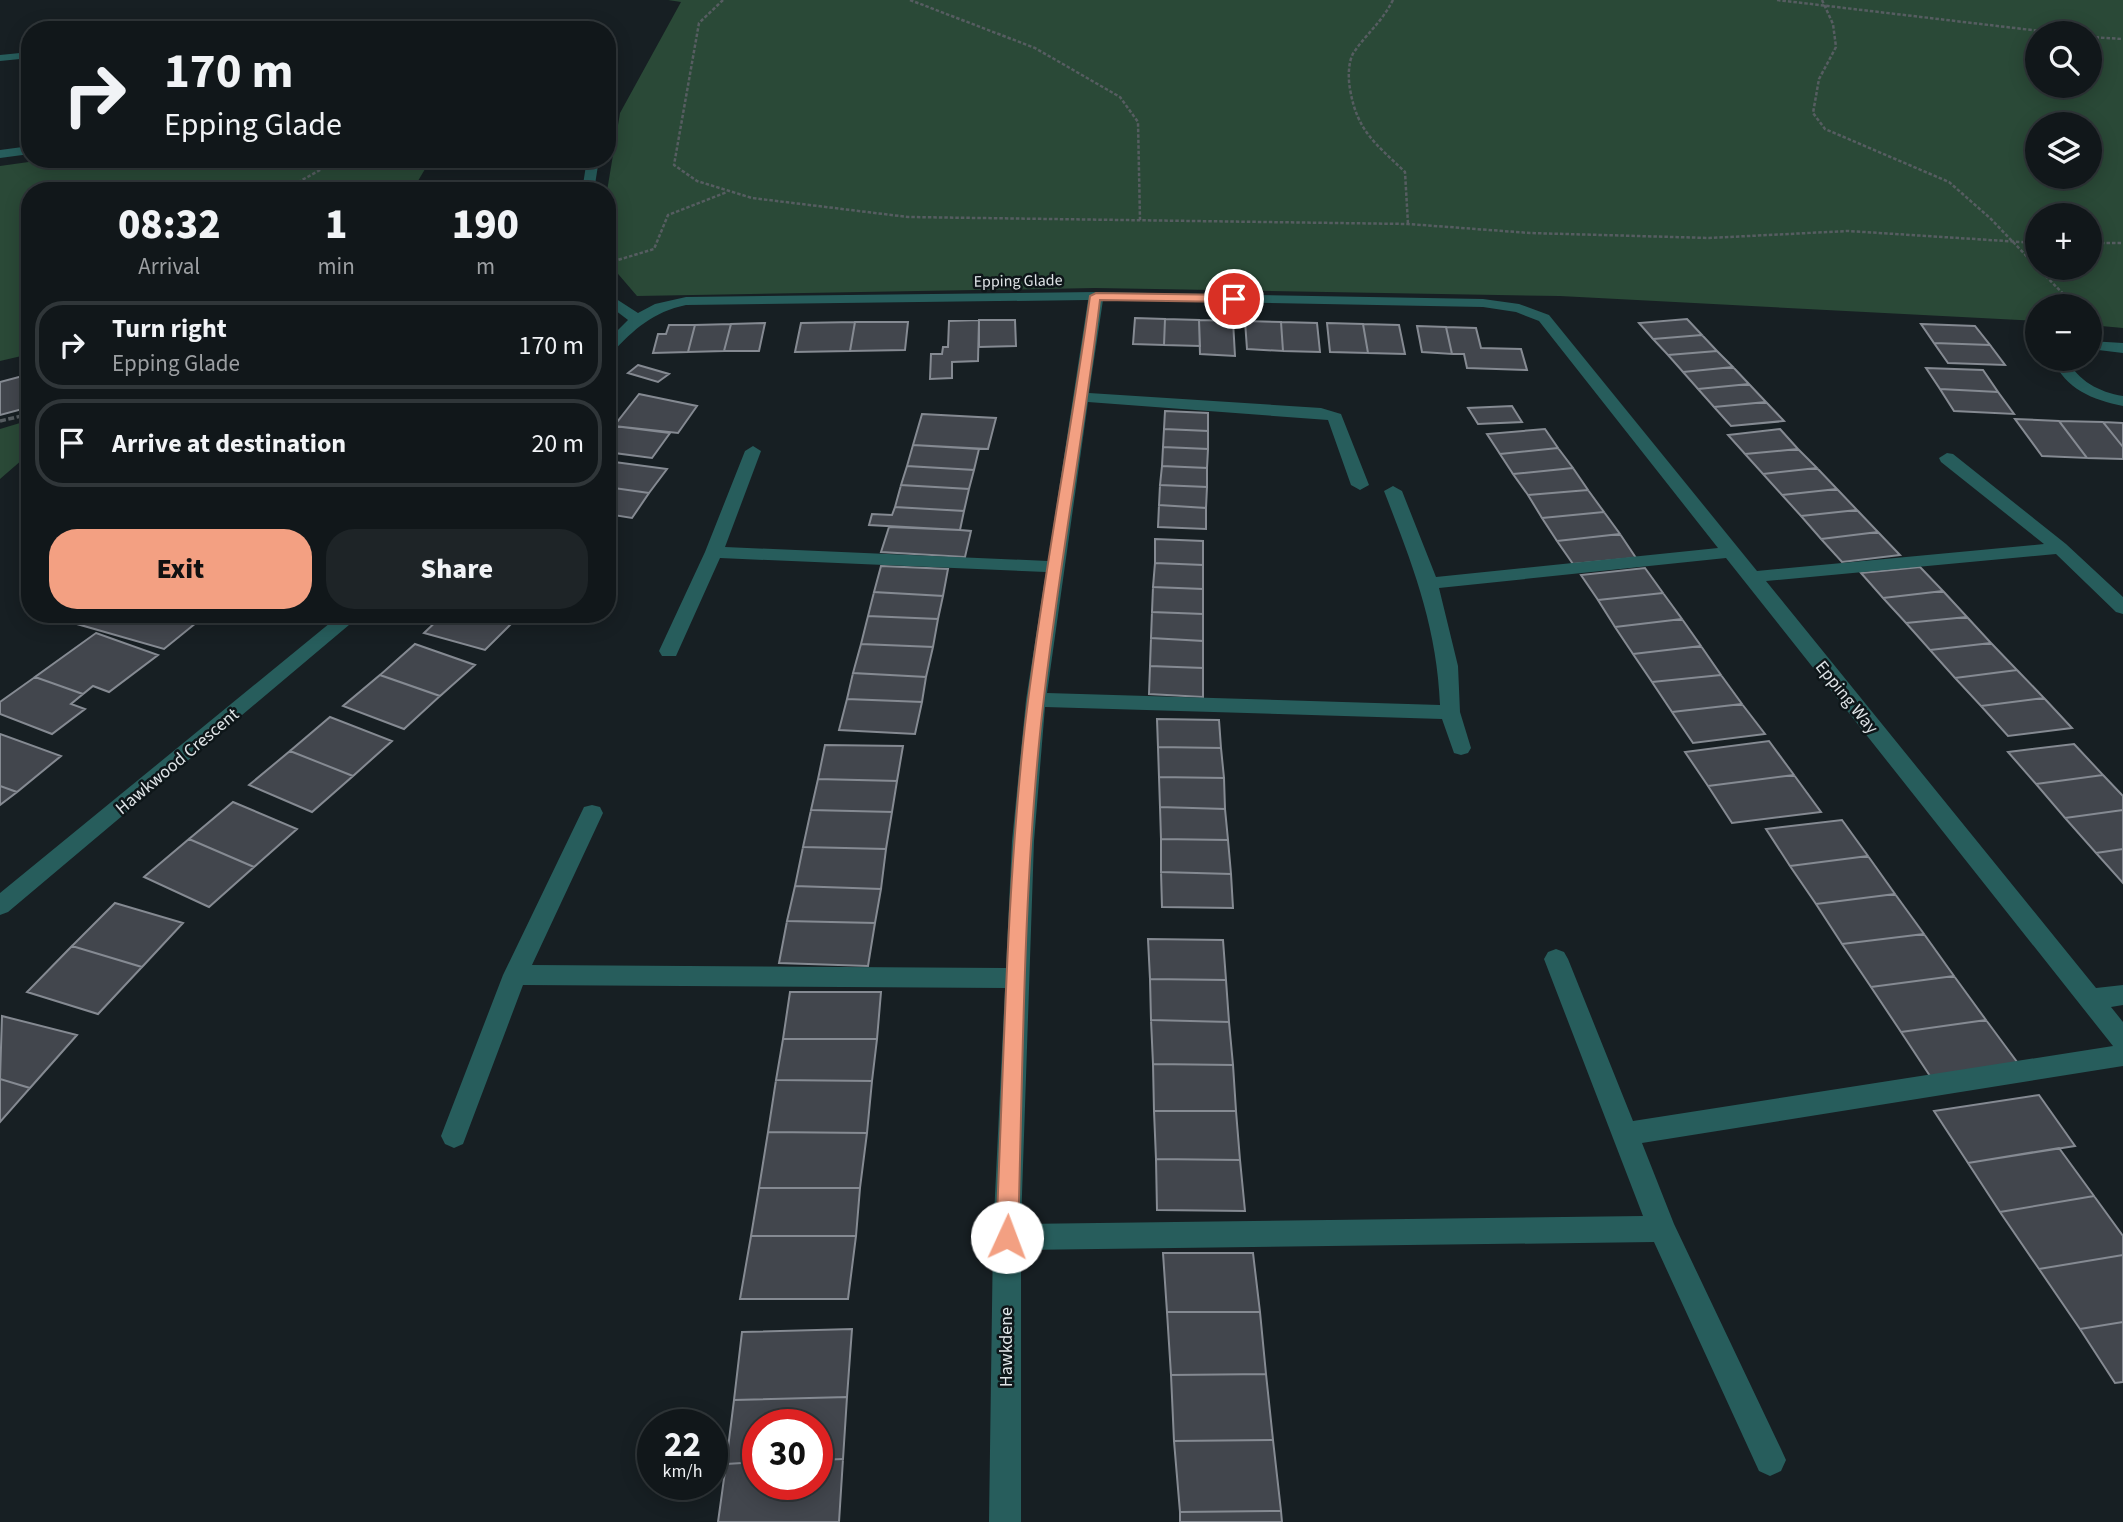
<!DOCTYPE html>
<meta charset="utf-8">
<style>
body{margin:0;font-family:"Source Sans 3",sans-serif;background:#1e2427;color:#f1f3f6;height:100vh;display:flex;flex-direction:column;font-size:26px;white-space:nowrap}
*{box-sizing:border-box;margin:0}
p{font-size:23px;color:#9c9fa2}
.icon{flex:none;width:38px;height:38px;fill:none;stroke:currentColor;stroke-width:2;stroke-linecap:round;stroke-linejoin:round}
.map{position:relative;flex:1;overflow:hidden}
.drawer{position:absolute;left:21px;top:182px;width:595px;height:441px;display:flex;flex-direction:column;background:#11171a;border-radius:28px;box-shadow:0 4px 18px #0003,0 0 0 2px #303639}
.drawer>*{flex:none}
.guide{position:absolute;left:21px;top:21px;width:595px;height:147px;border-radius:28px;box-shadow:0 4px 18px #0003,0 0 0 2px #303639;background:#11171a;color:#f1f3f6;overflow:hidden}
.controls{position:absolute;left:2025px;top:21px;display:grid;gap:14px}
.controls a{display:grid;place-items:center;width:77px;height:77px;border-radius:50%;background:#11171a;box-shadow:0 4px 18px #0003,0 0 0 2px #303639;font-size:35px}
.speed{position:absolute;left:637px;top:1409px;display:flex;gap:14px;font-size:35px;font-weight:700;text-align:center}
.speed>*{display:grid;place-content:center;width:91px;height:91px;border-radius:50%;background:#11171a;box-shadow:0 4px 18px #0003,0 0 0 2px #303639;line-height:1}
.speed small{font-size:18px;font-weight:400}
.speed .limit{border:10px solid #d22;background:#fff;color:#111}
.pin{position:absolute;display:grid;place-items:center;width:60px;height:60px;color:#fff;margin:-30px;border:4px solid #fff;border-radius:50%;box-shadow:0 2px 7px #0007}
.me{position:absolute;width:77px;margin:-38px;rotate:2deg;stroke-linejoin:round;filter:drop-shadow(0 0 5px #0008)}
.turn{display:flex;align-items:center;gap:24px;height:147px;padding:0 28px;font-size:32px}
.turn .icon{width:91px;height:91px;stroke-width:2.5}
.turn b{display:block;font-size:49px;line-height:60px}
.eta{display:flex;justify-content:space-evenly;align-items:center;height:119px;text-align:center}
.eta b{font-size:42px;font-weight:800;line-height:49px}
.cta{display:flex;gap:14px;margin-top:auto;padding:14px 28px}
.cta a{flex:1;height:80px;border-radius:28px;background:#f3a082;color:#111;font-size:28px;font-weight:800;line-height:80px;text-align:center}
.cta a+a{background:#1e2427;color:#f1f3f6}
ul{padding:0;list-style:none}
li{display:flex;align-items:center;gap:21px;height:88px;margin:0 14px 10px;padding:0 14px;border:4px solid #303639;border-radius:28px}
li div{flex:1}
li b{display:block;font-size:26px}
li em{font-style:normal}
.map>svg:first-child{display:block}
.green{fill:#2a4937;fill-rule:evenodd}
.building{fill:#42464d;stroke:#858a92;stroke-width:2}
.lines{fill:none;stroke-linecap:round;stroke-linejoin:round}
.path-far1{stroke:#565d61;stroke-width:2.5;stroke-dasharray:3.5 2;stroke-linecap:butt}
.path{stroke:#565d61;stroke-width:3.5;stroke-dasharray:6 2.5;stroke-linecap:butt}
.minor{fill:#275d5c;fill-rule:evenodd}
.route{fill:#f3a082;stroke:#9e6854;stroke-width:2}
.labels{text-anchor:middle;stroke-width:5;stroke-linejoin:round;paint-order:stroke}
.far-street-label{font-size:16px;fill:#dfe4e7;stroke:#0e1619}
.street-label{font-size:18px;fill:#dfe4e7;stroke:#0e1619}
</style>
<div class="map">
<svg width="2123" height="1522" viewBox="0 0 2123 1522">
<rect width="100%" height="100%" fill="#171f23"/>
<path class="green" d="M 668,0 L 2123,0 L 2123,328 L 2090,325 L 2090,306 L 2037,306 L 2037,321 L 1560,296 L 1095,288 L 637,296 L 607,261 L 607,191 L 620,113 L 681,2 ZM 2037,33 L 2090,33 L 2090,86 L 2037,86 ZM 2037,124 L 2090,124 L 2090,177 L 2037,177 ZM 2037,215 L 2090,215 L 2090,268 L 2037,268 Z
M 50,159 L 431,159 L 412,191 L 30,191 L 30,354 L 0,361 L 0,166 Z
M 30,420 L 30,453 L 0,479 L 0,429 Z"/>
<path class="building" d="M 1135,318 L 1165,319 L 1164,345 L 1133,344 Z
M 1165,319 L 1199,320 L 1200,346 L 1164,345 Z
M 1687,319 L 1702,335 L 1653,339 L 1639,323 Z
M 979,320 L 978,361 L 952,362 L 952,378 L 930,379 L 931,354 L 942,354 L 943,347 L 948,347 L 949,321 Z
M 979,320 L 1015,320 L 1016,346 L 979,347 Z
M 1199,320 L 1233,321 L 1235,356 L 1200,354 Z
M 1245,321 L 1281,322 L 1283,351 L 1247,349 Z
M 855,322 L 850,351 L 795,352 L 801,323 Z
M 855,322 L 908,322 L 905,350 L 850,351 Z
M 1281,322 L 1317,323 L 1320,352 L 1283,351 Z
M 765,323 L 759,351 L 724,351 L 731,324 Z
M 1327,323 L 1363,324 L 1368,353 L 1330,352 Z
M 731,324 L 724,351 L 688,352 L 695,325 Z
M 1363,324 L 1399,325 L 1405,354 L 1368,353 Z
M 1921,324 L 1975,326 L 1990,345 L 1934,343 Z
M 669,325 L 695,325 L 688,352 L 653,353 L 658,334 L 666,334 Z
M 1417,326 L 1446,327 L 1452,354 L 1422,352 Z
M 1446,327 L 1476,328 L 1481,348 L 1521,349 L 1527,370 L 1467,368 L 1464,354 L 1452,354 Z
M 1702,335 L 1717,351 L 1668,355 L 1653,339 Z
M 1934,343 L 1990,345 L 2005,365 L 1948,363 Z
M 1717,351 L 1733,367 L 1683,372 L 1668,355 Z
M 638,365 L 669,374 L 658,382 L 628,373 Z
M 1733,367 L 1749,384 L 1698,389 L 1683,372 Z
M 1926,368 L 1983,370 L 1998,392 L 1940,389 Z
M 30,374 L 30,407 L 0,415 L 0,382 Z
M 1749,384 L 1766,402 L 1714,407 L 1698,389 Z
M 1940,389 L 1998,392 L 2014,414 L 1954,411 Z
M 639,394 L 697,406 L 678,433 L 614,426 Z
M 1766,402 L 1784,421 L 1731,426 L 1714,407 Z
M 1512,406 L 1522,422 L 1478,424 L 1468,408 Z
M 1165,411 L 1208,413 L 1208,431 L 1164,429 Z
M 922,414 L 996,418 L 988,449 L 913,445 Z
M 2015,419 L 2059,421 L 2087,458 L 2042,456 Z
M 2059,421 L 2103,422 L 2123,447 L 2123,459 L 2087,458 Z
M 2103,422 L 2123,423 L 2123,447 Z
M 614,426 L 670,433 L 652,458 L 607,452 L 607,434 Z
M 1164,429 L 1208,431 L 1208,449 L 1163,447 Z
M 1545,429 L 1558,448 L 1500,454 L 1487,434 Z
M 1780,429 L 1798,449 L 1745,454 L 1728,435 Z
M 913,445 L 979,449 L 974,470 L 907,466 Z
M 1163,447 L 1208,449 L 1207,468 L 1162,466 Z
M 1558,448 L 1573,468 L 1513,474 L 1500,454 Z
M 1798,449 L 1817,468 L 1763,474 L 1745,454 Z
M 607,461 L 667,469 L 649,493 L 607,487 Z
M 907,466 L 974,470 L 969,489 L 901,485 Z
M 1162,466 L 1207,468 L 1207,487 L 1160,485 Z
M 1573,468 L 1588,490 L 1528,495 L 1513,474 Z
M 1817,468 L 1837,489 L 1782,495 L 1763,474 Z
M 901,485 L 969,489 L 964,511 L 895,507 Z
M 1160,485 L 1207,487 L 1206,508 L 1159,505 Z
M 607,487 L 649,493 L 632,518 L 607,514 Z
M 1837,489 L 1857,510 L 1801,516 L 1782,495 Z
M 1588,490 L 1604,512 L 1542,518 L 1528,495 Z
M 1159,505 L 1206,508 L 1206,529 L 1158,527 Z
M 895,507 L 964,511 L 960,530 L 869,525 L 872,514 L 892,515 Z
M 1857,510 L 1878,532 L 1821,539 L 1801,516 Z
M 1604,512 L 1620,534 L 1557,541 L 1542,518 Z
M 889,527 L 960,530 L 971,531 L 965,557 L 881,552 Z
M 1878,532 L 1900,555 L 1842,562 L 1821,539 Z
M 1620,534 L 1636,558 L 1573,564 L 1557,541 Z
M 1155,539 L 1203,541 L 1203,565 L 1155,563 Z
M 1155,563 L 1203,565 L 1203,589 L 1153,587 Z
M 881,566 L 948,569 L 943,596 L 874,592 Z
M 1920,567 L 1943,591 L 1883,598 L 1861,573 Z
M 1645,568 L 1663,593 L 1598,600 L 1581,575 Z
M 1153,587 L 1203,589 L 1203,614 L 1152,612 Z
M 1943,591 L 1967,617 L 1906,623 L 1883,598 Z
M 874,592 L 943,596 L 938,619 L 868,616 Z
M 1663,593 L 1682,619 L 1615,627 L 1598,600 Z
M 1152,612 L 1203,614 L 1203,641 L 1151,638 Z
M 81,614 L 207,614 L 164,649 L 70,622 Z
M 444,614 L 490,614 L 514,621 L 485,650 L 424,633 Z
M 868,616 L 938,619 L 933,647 L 861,644 Z
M 1967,617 L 1991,643 L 1930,650 L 1906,623 Z
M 1682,619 L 1701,646 L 1633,654 L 1615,627 Z
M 96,633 L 158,655 L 109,692 L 93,686 L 83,694 L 35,677 Z
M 1151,638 L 1203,641 L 1203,668 L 1150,666 Z
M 1991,643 L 2017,670 L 1955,678 L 1930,650 Z
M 415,644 L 475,665 L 440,696 L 380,675 Z
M 861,644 L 933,647 L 926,677 L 853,673 Z
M 1701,646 L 1721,675 L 1652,682 L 1633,654 Z
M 1150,666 L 1203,668 L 1203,697 L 1149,694 Z
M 2017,670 L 2044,698 L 1981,706 L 1955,678 Z
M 853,673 L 926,677 L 922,702 L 847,699 Z
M 380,675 L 440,696 L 404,729 L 343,706 Z
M 1721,675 L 1742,704 L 1672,712 L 1652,682 Z
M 35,677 L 83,694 L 71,704 L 85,709 L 52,734 L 0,714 L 0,702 Z
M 2044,698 L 2072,728 L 2008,736 L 1981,706 Z
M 847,699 L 922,702 L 915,734 L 839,730 Z
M 1742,704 L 1765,734 L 1693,743 L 1672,712 Z
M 330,717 L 392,741 L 353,776 L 290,751 Z
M 1157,719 L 1219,720 L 1221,748 L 1158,747 Z
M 0,734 L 61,756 L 17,792 L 0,786 Z
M 1769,741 L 1794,775 L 1708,786 L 1685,752 Z
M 2074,744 L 2103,775 L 2036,784 L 2008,752 Z
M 825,745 L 903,746 L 897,781 L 818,779 Z
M 1158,747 L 1221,748 L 1224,778 L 1159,777 Z
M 290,751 L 353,776 L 312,812 L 249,785 Z
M 1794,775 L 1821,812 L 1732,823 L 1708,786 Z
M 2103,775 L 2123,796 L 2123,810 L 2065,818 L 2036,784 Z
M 1159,777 L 1224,778 L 1225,809 L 1160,807 Z
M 818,779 L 897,781 L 892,812 L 811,810 Z
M 0,786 L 17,792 L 0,805 Z
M 233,802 L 297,829 L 254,867 L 189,839 Z
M 1160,807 L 1225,809 L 1228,840 L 1161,839 Z
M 811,810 L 892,812 L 886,849 L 803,847 Z
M 2123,810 L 2123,849 L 2096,853 L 2065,818 Z
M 1842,820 L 1868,856 L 1790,866 L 1766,829 Z
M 189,839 L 254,867 L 209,907 L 144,877 Z
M 1161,839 L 1228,840 L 1231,874 L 1161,872 Z
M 803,847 L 886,849 L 881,889 L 795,886 Z
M 2123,849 L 2123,883 L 2096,853 Z
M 1868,856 L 1895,894 L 1816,904 L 1790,866 Z
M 1161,872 L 1231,874 L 1233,908 L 1162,907 Z
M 795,886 L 881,889 L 875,923 L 787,921 Z
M 1895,894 L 1924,934 L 1842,944 L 1816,904 Z
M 115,903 L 183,923 L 142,967 L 72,946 Z
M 787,921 L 875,923 L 868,966 L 779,963 Z
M 1924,934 L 1954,976 L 1871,987 L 1842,944 Z
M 1148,939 L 1223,940 L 1226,980 L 1150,979 Z
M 72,946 L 142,967 L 98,1014 L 27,992 Z
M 1954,976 L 1986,1020 L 1901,1032 L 1871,987 Z
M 1150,979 L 1226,980 L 1229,1022 L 1151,1020 Z
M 790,992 L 881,992 L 877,1039 L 783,1039 Z
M 2,1016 L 77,1035 L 30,1088 L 0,1079 Z
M 1151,1020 L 1229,1022 L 1233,1065 L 1153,1064 Z
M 1986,1020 L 2020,1066 L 1932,1079 L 1901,1032 Z
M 783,1039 L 877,1039 L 872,1081 L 776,1080 Z
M 1153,1064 L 1233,1065 L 1236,1111 L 1154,1111 Z
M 0,1079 L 30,1088 L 0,1122 Z
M 776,1080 L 872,1081 L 867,1133 L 768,1132 Z
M 2039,1095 L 2075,1146 L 1968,1163 L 1934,1111 Z
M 1154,1111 L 1236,1111 L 1240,1160 L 1156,1159 Z
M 768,1132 L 867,1133 L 860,1188 L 759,1188 Z
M 2059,1148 L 2094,1196 L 2000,1212 L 1968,1163 Z
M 1156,1159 L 1240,1160 L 1245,1211 L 1157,1210 Z
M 759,1188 L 860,1188 L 856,1236 L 751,1236 Z
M 2094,1196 L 2123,1236 L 2123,1255 L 2039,1269 L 2000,1212 Z
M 751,1236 L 856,1236 L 848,1299 L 740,1299 Z
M 1163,1253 L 1253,1253 L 1260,1312 L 1167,1312 Z
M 2123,1255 L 2123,1322 L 2080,1329 L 2039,1269 Z
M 1167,1312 L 1260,1312 L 1266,1374 L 1171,1375 Z
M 2123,1322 L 2123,1382 L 2115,1383 L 2080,1329 Z
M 852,1329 L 847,1397 L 734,1400 L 742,1332 Z
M 1266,1374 L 1273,1440 L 1174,1441 L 1171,1375 Z
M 847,1397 L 843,1459 L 817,1460 L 817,1424 L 758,1424 L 758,1462 L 726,1464 L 734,1400 Z
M 1273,1440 L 1281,1511 L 1180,1512 L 1174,1441 Z
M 843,1459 L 839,1522 L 718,1522 L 726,1464 L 758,1462 L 758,1484 L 817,1484 L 817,1460 Z
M 1281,1511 L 1282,1522 L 1180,1522 L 1180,1512 Z"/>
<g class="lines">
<path class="path-far1" d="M 723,0 L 699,23 L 674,165 L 697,181 L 752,198 L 908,217 L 1408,224 L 1530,233 L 1709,238 L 1848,231 L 2037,243
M 910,0 L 1035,48 L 1120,97 L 1138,122 L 1140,220
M 1393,0 C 1381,23 1368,32 1354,52 C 1348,61 1348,78 1350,89 C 1357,131 1375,143 1405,172 L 1408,224
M 1777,0 L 2057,33
M 1822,0 L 1833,24 L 1836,47 L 1819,79 L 1813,113 L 1825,129 L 1949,182 L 1990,218 L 2037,267
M 2090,37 L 2123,39
M 293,185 L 322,169 L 333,159
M 2090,243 L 2123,243
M 608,263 L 654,249 L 668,215 L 727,192
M 2038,268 L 2075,306"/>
<path class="path" d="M 0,421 L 30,414"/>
<path class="minor" d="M 299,21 L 310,30 L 296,27 L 222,30 L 227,27 Z
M 30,52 L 30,58 L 0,61 L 0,55 Z
M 30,146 L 30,154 L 0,158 L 0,150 Z
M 587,159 L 599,159 L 594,191 L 582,191 Z
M 1096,292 L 1483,299 L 1519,304 L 1549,315 L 1757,571 L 2044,544 L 1941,462 L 1939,458 L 1947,453 L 1953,454 L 2066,544 L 2123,597 L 2123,614 L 2116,612 L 2056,554 L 1766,581 L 2096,988 L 2123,985 L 2123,1005 L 2111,1007 L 2123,1022 L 2123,1066 L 1642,1143 L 1674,1224 L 1781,1449 L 1786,1460 L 1781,1471 L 1770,1476 L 1759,1471 L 1654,1242 L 1021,1250 L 1021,1522 L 989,1522 L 993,1237 L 1005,988 L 523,985 L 463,1144 L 454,1148 L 445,1144 L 441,1136 L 503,975 L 584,807 L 592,805 L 600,807 L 603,813 L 532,965 L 1006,968 L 1012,841 L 1026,700 L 1046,572 L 720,558 L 676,656 L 662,656 L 659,651 L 705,552 L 745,451 L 753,446 L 761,451 L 725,547 L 1048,561 L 1088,300 L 686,305 C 653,312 634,329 612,353 L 607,354 L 607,341 L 628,320 L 607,304 L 607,293 L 638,313 L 655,304 L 686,297 ZM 1103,300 L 1483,307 L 1516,312 L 1539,321 L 1718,548 L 1436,577 L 1402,491 L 1393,486 L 1384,491 C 1412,563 1437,626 1440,705 L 1047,693 L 1088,402 L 1328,420 L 1351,485 L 1360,490 L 1369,485 L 1341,414 L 1321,408 L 1089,393 ZM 1726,558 L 2113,1046 L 1633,1121 L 1568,959 L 1564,952 L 1556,949 L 1548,952 L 1544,959 L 1643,1216 L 1021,1224 L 1034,841 L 1045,707 L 1442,719 L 1454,753 L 1461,755 L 1468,753 L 1471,748 L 1460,712 L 1458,666 L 1439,588 Z
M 2090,341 L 2123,343 L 2123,353 L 2090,349 Z
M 2053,359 L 2067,359 C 2078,381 2099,392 2123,396 L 2123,406 C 2093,400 2065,389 2053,359 Z
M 341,614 L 362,614 L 8,912 L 0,915 L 0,893 Z"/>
</g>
<path class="route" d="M 1096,293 L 1234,295 L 1239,299 L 1234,302 L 1100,300 C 1083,442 1056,582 1041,724 C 1023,894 1023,1066 1018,1237 L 1014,1244 L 1007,1247 L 999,1244 L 996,1237 C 1004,1066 1006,895 1025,725 C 1042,581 1070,440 1090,296 Z"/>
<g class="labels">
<g class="far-street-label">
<text transform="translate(1018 280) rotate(-1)" y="6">Epping Glade</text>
</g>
<g class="street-label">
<text transform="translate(1847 697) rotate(51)" y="6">Epping Way</text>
<text transform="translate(177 761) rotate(-40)" y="6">Hawkwood Crescent</text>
<text transform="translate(1006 1347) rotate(-90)" y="6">Hawkdene</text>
</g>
</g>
</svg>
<div class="controls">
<a><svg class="icon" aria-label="search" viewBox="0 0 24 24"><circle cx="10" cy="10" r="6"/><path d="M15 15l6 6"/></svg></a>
<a><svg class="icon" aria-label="layers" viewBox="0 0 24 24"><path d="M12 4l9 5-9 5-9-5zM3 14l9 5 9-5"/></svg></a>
<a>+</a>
<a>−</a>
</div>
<div class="speed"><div>22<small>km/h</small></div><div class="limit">30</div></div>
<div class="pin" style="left:1234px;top:299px;background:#d93025"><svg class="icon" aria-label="arrive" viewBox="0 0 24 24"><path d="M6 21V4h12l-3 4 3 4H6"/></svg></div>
<svg class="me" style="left:1007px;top:1237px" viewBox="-20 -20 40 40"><circle r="19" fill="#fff"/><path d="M0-13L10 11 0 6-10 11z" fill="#f3a082"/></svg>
<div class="guide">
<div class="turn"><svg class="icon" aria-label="right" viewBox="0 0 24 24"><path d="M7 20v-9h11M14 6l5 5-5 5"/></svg><div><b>170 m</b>Epping Glade</div></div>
</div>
<section class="drawer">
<div class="eta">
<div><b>08:32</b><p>Arrival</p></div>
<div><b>1</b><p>min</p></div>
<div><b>190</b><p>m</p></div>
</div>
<ul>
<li><svg class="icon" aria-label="right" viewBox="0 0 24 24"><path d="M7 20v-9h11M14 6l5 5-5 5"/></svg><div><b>Turn right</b><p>Epping Glade</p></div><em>170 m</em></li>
<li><svg class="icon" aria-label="arrive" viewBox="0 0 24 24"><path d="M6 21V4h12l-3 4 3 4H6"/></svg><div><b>Arrive at destination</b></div><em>20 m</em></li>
</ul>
<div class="cta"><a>Exit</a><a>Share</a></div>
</section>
</div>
